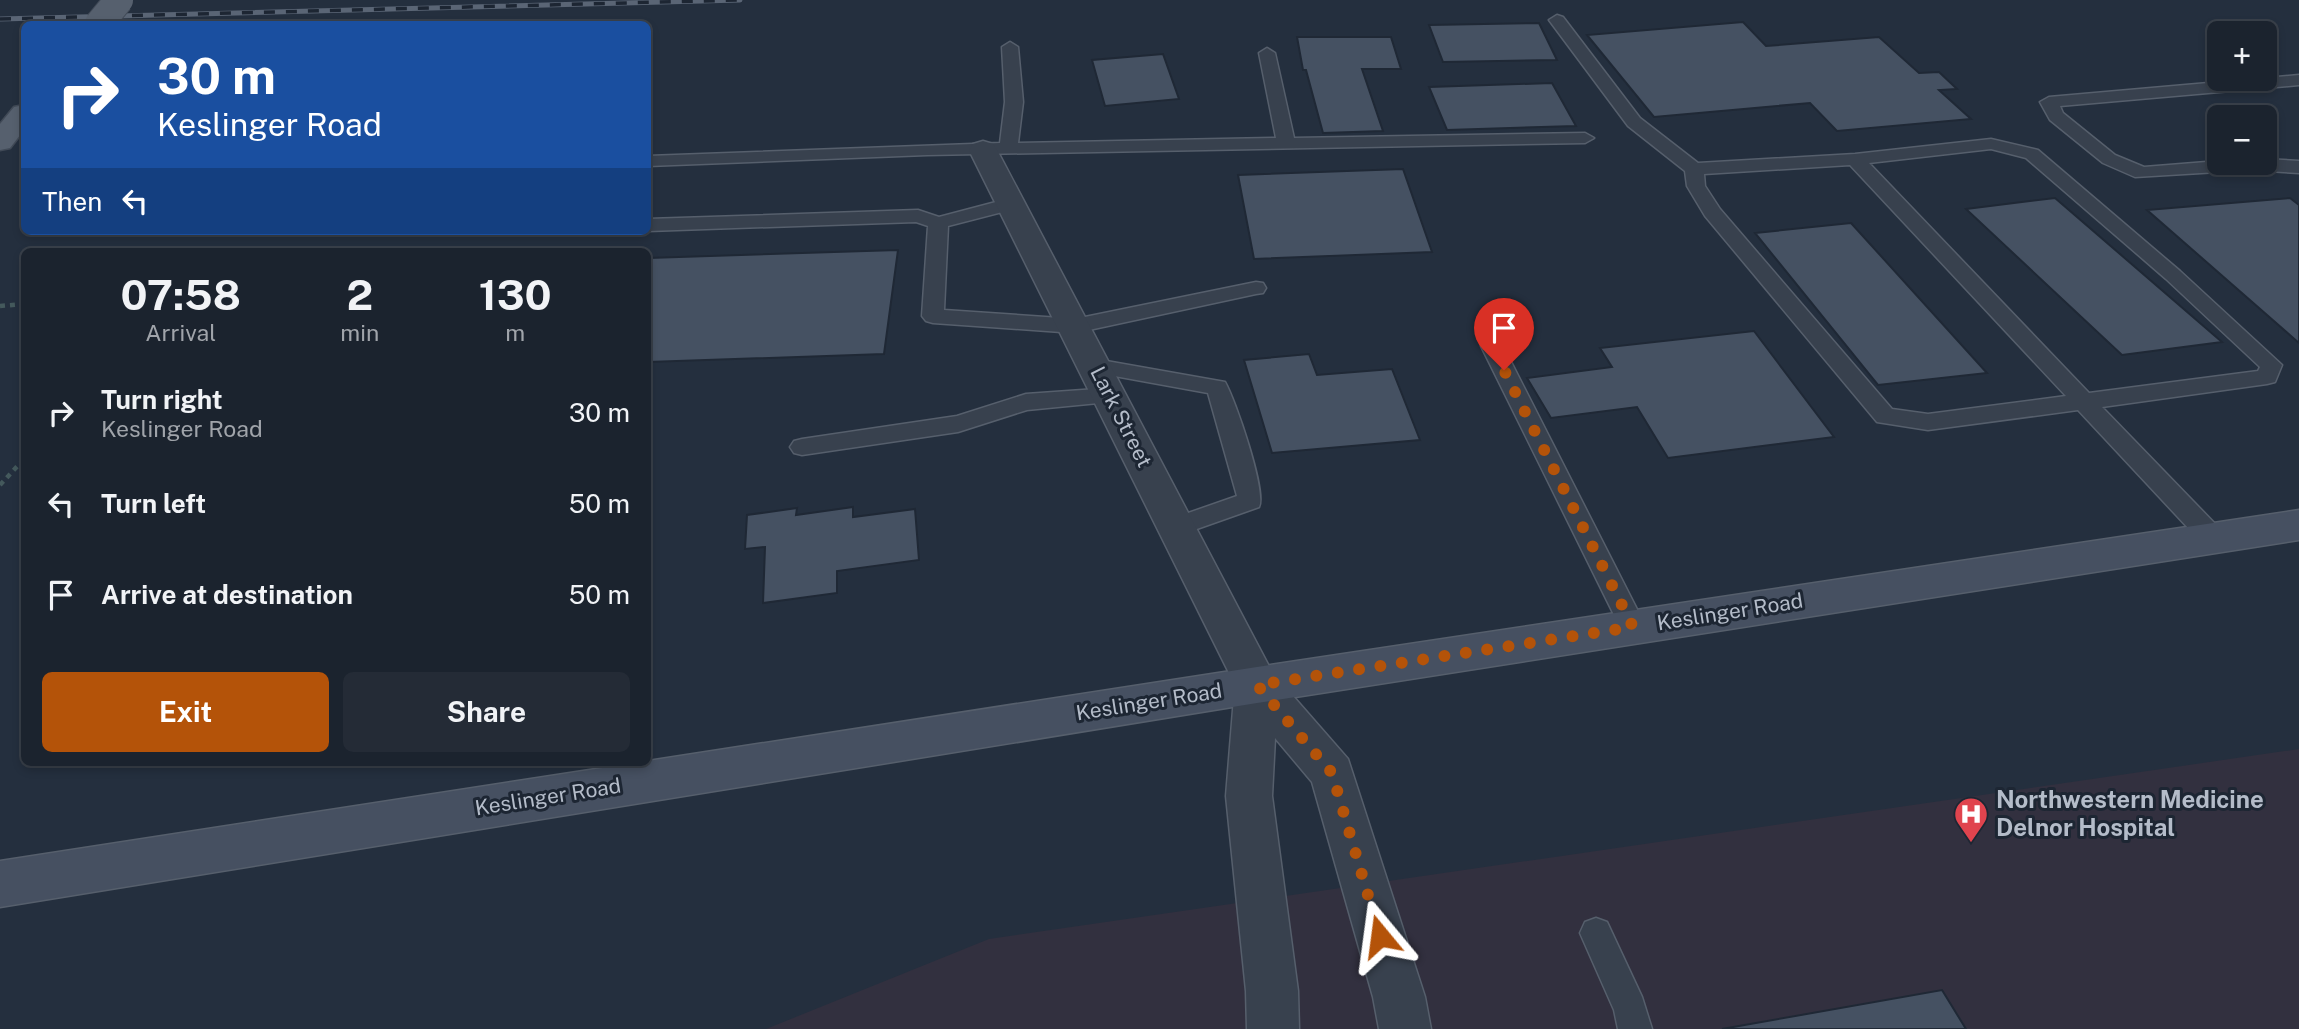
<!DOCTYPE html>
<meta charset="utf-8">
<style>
body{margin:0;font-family:"Public Sans",sans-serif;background:#242b36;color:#f1f3f6;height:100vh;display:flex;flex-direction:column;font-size:26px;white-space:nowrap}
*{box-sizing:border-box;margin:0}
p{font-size:23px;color:#a0a4aa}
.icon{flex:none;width:38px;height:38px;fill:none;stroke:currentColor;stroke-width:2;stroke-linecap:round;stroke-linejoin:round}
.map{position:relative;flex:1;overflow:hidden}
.details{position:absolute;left:21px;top:248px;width:630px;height:518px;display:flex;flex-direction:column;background:#1b232e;border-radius:10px;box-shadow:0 4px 10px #0003,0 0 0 2px #39404a}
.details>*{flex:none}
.top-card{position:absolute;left:21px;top:21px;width:630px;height:214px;border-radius:10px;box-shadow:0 4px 10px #0003,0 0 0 2px #39404a;background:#1a4fa0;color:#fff;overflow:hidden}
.tools{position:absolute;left:2207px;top:21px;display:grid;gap:14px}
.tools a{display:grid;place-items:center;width:70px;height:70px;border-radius:10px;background:#1b232e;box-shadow:0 4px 10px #0003,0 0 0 2px #39404a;font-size:35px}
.pin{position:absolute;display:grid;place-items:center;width:60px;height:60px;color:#fff;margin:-72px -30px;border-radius:50% 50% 50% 0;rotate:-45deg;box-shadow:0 0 7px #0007}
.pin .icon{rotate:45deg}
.me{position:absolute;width:77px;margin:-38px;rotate:344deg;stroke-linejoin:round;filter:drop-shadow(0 0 5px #0008)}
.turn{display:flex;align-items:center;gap:24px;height:147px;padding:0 21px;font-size:32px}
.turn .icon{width:91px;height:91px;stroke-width:2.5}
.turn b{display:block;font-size:49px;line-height:60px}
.then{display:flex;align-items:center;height:66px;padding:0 21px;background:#0003;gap:14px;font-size:26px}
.eta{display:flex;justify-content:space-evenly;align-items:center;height:119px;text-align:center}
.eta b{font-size:42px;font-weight:700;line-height:49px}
.button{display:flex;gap:14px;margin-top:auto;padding:14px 21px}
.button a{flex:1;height:80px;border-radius:10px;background:#b45309;color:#fff;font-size:28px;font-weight:700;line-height:80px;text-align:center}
.button a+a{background:#242b36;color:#f1f3f6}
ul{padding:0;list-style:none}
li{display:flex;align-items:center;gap:21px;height:91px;padding:0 21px}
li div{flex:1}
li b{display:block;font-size:26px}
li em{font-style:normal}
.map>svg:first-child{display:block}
.medical{fill:#32303f}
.building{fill:#455162;stroke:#1f2835;stroke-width:2}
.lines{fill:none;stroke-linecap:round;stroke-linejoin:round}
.service-casing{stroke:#565f6c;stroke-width:3}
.minor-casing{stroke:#565f6c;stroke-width:3}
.secondary-casing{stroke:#565f6c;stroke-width:3}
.primary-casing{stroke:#414a57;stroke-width:3}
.path{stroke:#44595c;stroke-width:4.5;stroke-dasharray:5 5;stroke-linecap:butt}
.service{fill:#38414e;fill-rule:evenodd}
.minor{fill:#38414e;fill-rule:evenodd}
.secondary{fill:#465061;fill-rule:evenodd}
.primary{fill:#56606e;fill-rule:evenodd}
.rail-casing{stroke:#5a6575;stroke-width:5}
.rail{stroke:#1d2633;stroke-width:3.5;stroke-dasharray:11;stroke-linecap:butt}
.primary-bridge-casing{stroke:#414a57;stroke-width:30;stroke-linecap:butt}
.primary-bridge{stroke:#56606e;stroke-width:28}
.route{stroke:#b45309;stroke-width:12;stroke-dasharray:0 21.6}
.labels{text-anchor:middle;stroke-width:6;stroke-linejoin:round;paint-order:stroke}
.street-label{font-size:21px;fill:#b4bcc9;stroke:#1d2633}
.near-poi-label{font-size:24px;font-weight:bold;fill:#b4bcc9;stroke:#1d2633;text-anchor:start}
</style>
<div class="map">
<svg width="2299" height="1029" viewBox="0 0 2299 1029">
<rect width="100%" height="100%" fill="#242f3e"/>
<path class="medical" d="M 2299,749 L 2299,1029 L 766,1029 L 989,939 Z"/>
<path class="building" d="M 1743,22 L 1766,46 L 1879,37 L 1919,73 L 1939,72 L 1957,89 L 1939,90 L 1971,119 L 1837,131 L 1810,103 L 1654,117 L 1587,35 Z
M 1539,23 L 1557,60 L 1443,62 L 1429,25 Z
M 1297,37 L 1391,37 L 1401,69 L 1362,69 L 1383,131 L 1323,133 L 1306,70 L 1303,70 Z
M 1163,54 L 1179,99 L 1105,106 L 1092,60 Z
M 1552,83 L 1576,126 L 1447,130 L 1429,87 Z
M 1403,169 L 1432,252 L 1254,259 L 1238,175 Z
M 2055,198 L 2222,342 L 2122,355 L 1966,209 Z
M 2290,198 L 2299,205 L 2299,343 L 2147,210 Z
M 1851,223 L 1987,373 L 1878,385 L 1755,233 Z
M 898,250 L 884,354 L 648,362 L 648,258 Z
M 1754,331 L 1834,437 L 1668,458 L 1637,407 L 1551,418 L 1527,378 L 1612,367 L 1600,348 Z
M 1309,354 L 1317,375 L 1392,369 L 1420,440 L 1272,453 L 1244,360 Z
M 853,507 L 853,517 L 915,509 L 919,560 L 837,571 L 837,593 L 763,603 L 765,547 L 745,549 L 747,515 L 797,508 L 796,515 Z
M 1942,990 L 1966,1029 L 1722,1029 Z"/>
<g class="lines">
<g class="service-casing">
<path id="service" d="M 1557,15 L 1563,17 L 1640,118 L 1698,163 L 1855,154 L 1991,139 L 2038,150 L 2180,271 L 2282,365 L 2275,382 L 2267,384 L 2102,407 L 2222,531 L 2225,538 L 2222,545 L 2213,547 L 2204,545 L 2078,410 L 1928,430 L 1877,422 L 1705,216 L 1687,186 L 1685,171 L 1628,126 L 1549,20 ZM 1991,149 L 2026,158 L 2166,279 L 2260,367 L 2258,371 L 2089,393 L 1869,163 ZM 1850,165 L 2066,396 L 1928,414 L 1892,409 L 1720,209 L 1705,186 L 1704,174 Z
M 1010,42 L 1018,47 L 1023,102 L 1018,143 L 1276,138 L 1259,53 L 1267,48 L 1275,53 L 1294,138 L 1585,133 L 1594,138 L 1585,143 L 927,155 L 648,166 L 648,156 L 1000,143 L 1005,102 L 1002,47 Z
M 2299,75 L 2299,85 L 2060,106 L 2063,113 L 2115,155 L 2144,167 L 2219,161 L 2264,163 L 2264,159 L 2299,161 L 2299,173 L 2251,170 L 2135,177 L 2103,163 L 2050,120 L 2040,102 L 2049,97 Z
M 1011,198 L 1018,200 L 1021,204 L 1018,208 L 948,226 L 944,310 L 1075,319 L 1256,282 L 1263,283 L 1266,288 L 1263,293 L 1256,294 L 1075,333 L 933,323 L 926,321 L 922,316 L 928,226 L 916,222 L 648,231 L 648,219 L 918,210 L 939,217 Z
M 1492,339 L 1500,341 L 1503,346 L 1646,627 L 1642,635 L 1633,638 L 1624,635 L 1620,627 L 1481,346 L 1484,341 Z
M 1095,359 L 1225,382 C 1235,399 1267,492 1259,507 L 1177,536 L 1168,534 L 1165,527 L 1168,520 L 1237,496 L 1208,393 L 1087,371 L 1084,366 L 1087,361 Z
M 1111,388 L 1119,391 L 1122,396 L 1119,401 L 1027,410 L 958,432 L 802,455 L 794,453 L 790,447 L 794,441 L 802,439 L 957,416 L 1026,394 Z
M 1596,918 L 1607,922 L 1642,997 L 1652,1029 L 1618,1029 L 1614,1010 L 1580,933 L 1585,922 Z"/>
</g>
<g class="minor-casing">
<path id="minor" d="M 983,141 L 993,144 L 997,150 L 1272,672 L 1348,759 L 1425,997 L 1431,1029 L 1379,1029 L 1373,997 L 1312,782 L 1275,738 L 1272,796 L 1298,991 L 1299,1029 L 1247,1029 L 1246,991 L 1226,796 L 1235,685 L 969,150 L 973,144 Z"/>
</g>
<g class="secondary-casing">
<path id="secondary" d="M 2299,510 L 2299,540 L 1257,703 L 0,907 L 0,861 L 1257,667 Z"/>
</g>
<g class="primary-casing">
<path id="primary" d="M 24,105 L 24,130 L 10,148 L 0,150 L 0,124 L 14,107 Z"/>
</g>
<path class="path" d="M 0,306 L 24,304
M 0,485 L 24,459"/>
<use href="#service" class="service"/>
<use href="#minor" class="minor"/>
<use href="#secondary" class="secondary"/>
<use href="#primary" class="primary"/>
<g class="rail-casing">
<path id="rail" d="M 0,19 L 740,0"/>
</g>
<use href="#rail" class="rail"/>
<g class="primary-bridge-casing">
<path id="primary-bridge" d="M 99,24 L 119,0"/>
</g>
<use href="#primary-bridge" class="primary-bridge"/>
</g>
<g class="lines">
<path class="route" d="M 1380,936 L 1332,773 L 1257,685 L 1633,627 L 1504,370"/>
</g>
<defs>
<g id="hospital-pin" transform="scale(1.75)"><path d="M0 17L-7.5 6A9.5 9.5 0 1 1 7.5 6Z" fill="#e0444e" stroke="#1d2633"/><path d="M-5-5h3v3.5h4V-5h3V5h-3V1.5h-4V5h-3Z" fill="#fff"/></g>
</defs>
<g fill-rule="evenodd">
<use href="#hospital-pin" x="1971" y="814"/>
</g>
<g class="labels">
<g class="street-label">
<text transform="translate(1121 417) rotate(63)" y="7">Lark Street</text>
<text transform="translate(1730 612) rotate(-9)" y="7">Keslinger Road</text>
<text transform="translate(1149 702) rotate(-9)" y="7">Keslinger Road</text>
<text transform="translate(548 797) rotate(-9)" y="7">Keslinger Road</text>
</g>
<g class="near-poi-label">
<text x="1996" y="808">Northwestern Medicine<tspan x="1996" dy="28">Delnor Hospital</tspan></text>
</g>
</g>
</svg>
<div class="tools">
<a>+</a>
<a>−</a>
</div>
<div class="pin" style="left:1504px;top:370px;background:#d93025"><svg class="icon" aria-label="arrive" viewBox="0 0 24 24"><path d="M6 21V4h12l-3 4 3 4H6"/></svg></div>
<svg class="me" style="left:1380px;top:936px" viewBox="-20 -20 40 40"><path d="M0-17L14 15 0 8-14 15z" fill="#b45309" stroke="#fff" stroke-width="4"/></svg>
<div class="top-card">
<div class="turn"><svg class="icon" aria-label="right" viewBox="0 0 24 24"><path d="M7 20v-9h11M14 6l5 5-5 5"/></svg><div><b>30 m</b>Keslinger Road</div></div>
<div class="then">Then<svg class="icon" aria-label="left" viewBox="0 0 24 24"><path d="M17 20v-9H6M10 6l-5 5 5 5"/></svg></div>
</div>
<section class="details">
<div class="eta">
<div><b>07:58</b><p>Arrival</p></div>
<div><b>2</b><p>min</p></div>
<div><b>130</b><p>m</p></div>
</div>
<ul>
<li><svg class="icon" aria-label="right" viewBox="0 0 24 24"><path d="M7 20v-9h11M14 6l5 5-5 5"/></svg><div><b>Turn right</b><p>Keslinger Road</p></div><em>30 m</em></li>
<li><svg class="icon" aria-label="left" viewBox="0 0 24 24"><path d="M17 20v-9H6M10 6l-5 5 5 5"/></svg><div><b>Turn left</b></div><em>50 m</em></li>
<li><svg class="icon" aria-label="arrive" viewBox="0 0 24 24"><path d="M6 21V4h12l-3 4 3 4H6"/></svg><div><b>Arrive at destination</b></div><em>50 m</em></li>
</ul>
<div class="button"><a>Exit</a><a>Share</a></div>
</section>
</div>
